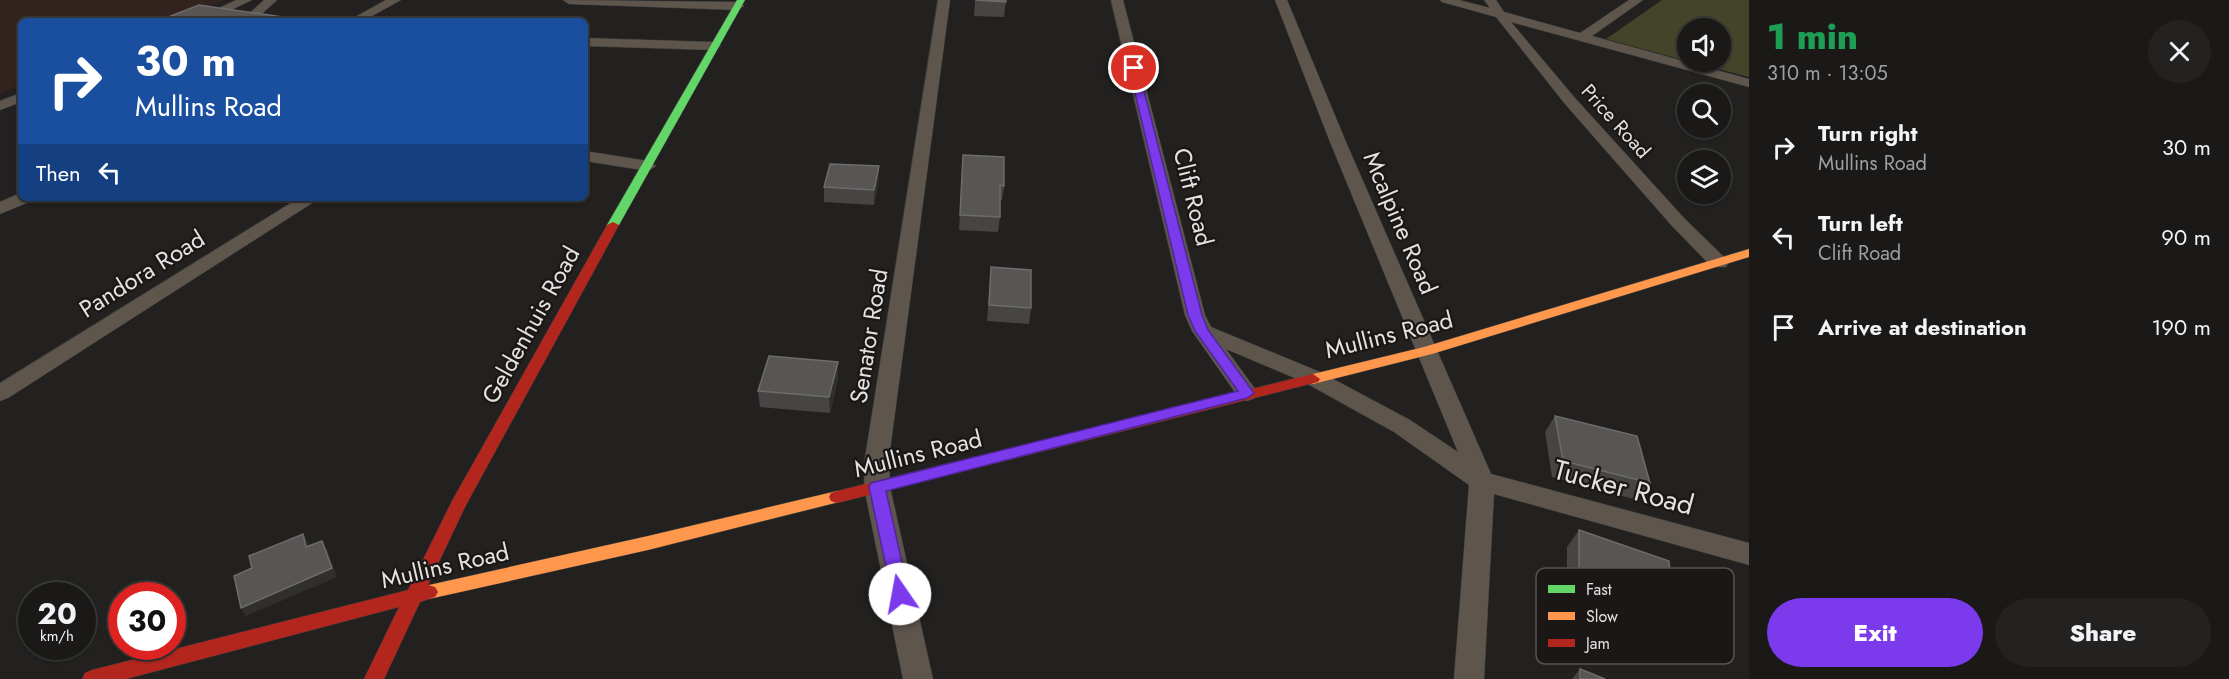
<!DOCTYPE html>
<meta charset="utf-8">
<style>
body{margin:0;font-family:Jost,sans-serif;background:#232221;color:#f1f3f6;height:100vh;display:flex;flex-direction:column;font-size:22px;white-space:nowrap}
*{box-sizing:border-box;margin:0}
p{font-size:20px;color:#9fa0a2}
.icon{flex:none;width:33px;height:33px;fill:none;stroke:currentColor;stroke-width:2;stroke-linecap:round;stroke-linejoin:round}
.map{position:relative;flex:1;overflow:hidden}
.side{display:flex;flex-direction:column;background:#1a1918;width:480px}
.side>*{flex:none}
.hud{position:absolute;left:18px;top:18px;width:570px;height:183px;border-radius:9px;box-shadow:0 2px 4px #0004,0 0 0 2px #383837;background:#1a4fa0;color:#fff;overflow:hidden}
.fabs{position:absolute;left:1677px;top:18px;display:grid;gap:12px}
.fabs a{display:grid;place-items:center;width:54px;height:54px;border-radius:50%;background:#1a1918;box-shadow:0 2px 4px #0004,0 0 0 2px #383837;font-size:30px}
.speed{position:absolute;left:18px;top:582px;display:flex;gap:12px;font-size:30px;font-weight:700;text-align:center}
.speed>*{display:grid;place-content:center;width:78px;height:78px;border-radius:50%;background:#1a1918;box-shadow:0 2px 4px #0004,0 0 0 2px #383837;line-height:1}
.speed small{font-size:15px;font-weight:400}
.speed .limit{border:9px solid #d22;background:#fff;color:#111}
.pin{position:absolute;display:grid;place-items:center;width:51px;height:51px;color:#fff;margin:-26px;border:3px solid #fff;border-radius:50%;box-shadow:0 2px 6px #0007}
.me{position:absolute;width:66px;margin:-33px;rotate:348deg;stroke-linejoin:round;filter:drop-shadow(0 0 4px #0008)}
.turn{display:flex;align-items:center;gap:21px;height:126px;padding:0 18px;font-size:27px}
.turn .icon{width:78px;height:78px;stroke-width:2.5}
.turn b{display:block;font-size:42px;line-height:51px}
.then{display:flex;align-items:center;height:57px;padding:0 18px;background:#0003;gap:12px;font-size:22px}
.round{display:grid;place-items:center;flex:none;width:63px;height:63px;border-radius:32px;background:#232221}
.head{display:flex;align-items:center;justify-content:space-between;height:102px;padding:0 18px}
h1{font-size:36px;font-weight:800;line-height:45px;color:#1e9e55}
.button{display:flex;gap:12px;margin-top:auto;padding:12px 18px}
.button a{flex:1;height:69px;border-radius:36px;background:#7c3aed;color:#fff;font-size:24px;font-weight:800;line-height:69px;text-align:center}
.button a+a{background:#232221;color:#f1f3f6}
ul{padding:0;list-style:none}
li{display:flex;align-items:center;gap:18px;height:90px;padding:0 18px}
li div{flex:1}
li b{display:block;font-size:22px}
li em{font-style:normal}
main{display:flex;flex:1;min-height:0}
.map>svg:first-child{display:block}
.education{fill:#33231f}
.green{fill:#43442a}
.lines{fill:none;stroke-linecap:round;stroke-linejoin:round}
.street-casing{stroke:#3d3c3b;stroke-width:1}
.fast-casing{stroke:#3d3c3b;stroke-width:1}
.slow-casing{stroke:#3d3c3b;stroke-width:1}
.jam-casing{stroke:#3d3c3b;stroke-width:1}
.street{fill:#5e554d;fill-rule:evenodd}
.fast{fill:#63d668;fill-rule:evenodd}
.slow{fill:#ff974d;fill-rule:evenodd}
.jam{fill:#b3261e;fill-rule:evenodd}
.wall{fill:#464544}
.shaded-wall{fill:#302f2e}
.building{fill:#575655;stroke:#6d6c6b;stroke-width:1.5}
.route{fill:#7c3aed;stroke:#51269a;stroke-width:1.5}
.labels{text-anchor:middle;stroke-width:4.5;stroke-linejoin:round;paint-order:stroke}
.far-street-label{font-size:20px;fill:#e4e3e2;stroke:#1a1716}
.street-label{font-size:24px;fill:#e4e3e2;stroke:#1a1716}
.near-street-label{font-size:28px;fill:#e4e3e2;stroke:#1a1716}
.key{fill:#1a1716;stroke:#575453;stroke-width:1.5}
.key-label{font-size:16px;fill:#e4e3e2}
</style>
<main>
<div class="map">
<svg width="1749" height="679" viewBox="0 0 1749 679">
<rect width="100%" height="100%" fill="#222120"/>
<path class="education" d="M 0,0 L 224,0 L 174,21 L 21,21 L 21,85 L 0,94 Z"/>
<path class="green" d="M 1662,0 L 1749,0 L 1749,77 L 1691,62 L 1720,62 L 1720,28 L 1688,28 L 1687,61 L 1606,39 Z"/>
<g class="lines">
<g class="street-casing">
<path id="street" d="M 236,0 L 252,0 L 208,21 L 192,21 Z
M 264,0 L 277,0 L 254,21 L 241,21 Z
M 386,0 L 401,0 L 363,21 L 348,21 Z
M 563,0 L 738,2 L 744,6 L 738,10 L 569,4 Z
M 938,0 L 950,0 L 889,458 L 890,487 L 933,679 L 903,679 L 864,487 L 865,458 Z
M 1111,0 L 1123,0 L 1205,315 L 1211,327 L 1320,372 L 1410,420 L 1458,452 L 1330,142 L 1275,0 L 1287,0 L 1346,142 L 1491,474 L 1749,543 L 1749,565 L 1494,494 L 1484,679 L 1454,679 L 1469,485 L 1394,432 L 1304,382 L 1226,349 L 1258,393 L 1255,398 L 1247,401 L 1239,398 L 1192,331 L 1185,315 Z
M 1440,0 L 1459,0 L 1490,8 L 1484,0 L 1496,0 L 1504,12 L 1580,33 L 1629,0 L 1643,0 L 1592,36 L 1749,79 L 1749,87 L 1511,22 L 1575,98 L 1684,218 L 1726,259 L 1728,263 L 1726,267 L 1712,267 L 1672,226 L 1565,104 L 1496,17 L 1442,2 Z
M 585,38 L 714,42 L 721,46 L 714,50 L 585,46 Z
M 21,93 L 21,102 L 0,110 L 0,101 Z
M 585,151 L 648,161 L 656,166 L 648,171 L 585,161 Z
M 21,193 L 21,198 L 32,198 L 29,202 L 0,214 L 0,202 Z
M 299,198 L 320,198 L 8,398 L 0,401 L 0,383 Z"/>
</g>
<g class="fast-casing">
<path id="fast" d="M 737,0 L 745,0 L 619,225 L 613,228 L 609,227 L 607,225 Z"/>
</g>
<g class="slow-casing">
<path id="slow" d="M 1749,249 L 1749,257 L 1432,354 L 1313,384 L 1306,379 L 1313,374 L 1424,347 Z
M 837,491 L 843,493 L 845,497 L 843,501 L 648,550 L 429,599 L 423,597 L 420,592 L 423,587 L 429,585 L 648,536 Z"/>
</g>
<g class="jam-casing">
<path id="jam" d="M 613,222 L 619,225 L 466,505 L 428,585 L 435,587 L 438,592 L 435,597 L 420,602 L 384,679 L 364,679 L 399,607 L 126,679 L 82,679 L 85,673 L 92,670 L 408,590 L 452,501 L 607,225 Z
M 1313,374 L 1320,379 L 1318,382 L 837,503 L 831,501 L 829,497 L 831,493 L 837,491 Z"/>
</g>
<use href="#street" class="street"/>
<use href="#fast" class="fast"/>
<use href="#slow" class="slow"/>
<use href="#jam" class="jam"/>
</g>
<path class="wall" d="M 975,0 L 1006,0 L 1004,17 L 974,16 Z
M 963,155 L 1004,186 L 1002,200 L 1000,200 L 1000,217 L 998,232 L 959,230 Z
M 879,180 L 874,205 L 824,202 L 824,187 Z
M 991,267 L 1031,308 L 1029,324 L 987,321 Z
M 838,362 L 838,378 L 830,413 L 760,407 L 758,391 Z
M 1555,416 L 1650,483 L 1637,500 L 1552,477 L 1545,432 Z
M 1579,530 L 1674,614 L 1659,630 L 1567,596 L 1567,547 Z
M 1580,669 L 1605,679 L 1572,679 Z"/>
<path class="shaded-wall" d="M 879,166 L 879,180 L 874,205 L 874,190 Z
M 838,362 L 838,378 L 830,413 L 829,397 Z
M 303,534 L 308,542 L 311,555 L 306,547 Z
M 322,541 L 327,549 L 337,577 L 246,616 L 241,608 Z"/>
<path class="building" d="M 975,0 L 1006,0 L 1006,2 Z
M 199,5 L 297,19 L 292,21 L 158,21 Z
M 963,155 L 1004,157 L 1004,186 L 1000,185 L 1000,217 L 960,215 Z
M 830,164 L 879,166 L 874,190 L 824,187 Z
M 991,267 L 1031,270 L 1031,308 L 989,305 Z
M 769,356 L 838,362 L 829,397 L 758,391 Z
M 1555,416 L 1637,436 L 1650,483 L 1563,461 Z
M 1579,530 L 1669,561 L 1674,614 L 1579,580 Z
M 303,534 L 306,547 L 322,541 L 332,568 L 241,608 L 234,576 L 252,568 L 249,556 Z
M 1580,669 L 1605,679 L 1580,679 Z"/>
<path class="route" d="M 1134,66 L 1138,68 L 1202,315 L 1208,330 L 1254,393 L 1247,398 L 886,491 L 909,594 L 906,599 L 900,601 L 893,599 L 869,487 L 871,483 L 1238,391 L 1195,331 L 1188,315 L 1129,68 Z"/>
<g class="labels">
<g class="far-street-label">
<text transform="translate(1616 121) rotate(48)" y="7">Price Road</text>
</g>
<g class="street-label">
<text transform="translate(1193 197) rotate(76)" y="8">Clift Road</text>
<text transform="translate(1400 223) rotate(67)" y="8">Mcalpine Road</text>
<text transform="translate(142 274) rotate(-32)" y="8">Pandora Road</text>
<text transform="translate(531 325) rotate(-61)" y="8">Geldenhuis Road</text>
<text transform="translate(1389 335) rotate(-14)" y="8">Mullins Road</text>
<text transform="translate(869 336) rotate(-81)" y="8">Senator Road</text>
<text transform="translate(918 454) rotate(-14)" y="8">Mullins Road</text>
<text transform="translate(445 566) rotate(-13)" y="8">Mullins Road</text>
</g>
<g class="near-street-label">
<text transform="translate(1624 487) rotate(15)" y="10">Tucker Road</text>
</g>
</g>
<rect x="1536" y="568" width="198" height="96" rx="9" class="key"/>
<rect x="1548" y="585" width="27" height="8" fill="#63d668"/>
<rect x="1548" y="612" width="27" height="8" fill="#ff974d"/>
<rect x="1548" y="639" width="27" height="8" fill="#b3261e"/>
<g class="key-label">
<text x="1586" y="595">Fast</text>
<text x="1586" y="622">Slow</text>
<text x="1586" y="649">Jam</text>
</g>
</svg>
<div class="fabs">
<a><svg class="icon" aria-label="sound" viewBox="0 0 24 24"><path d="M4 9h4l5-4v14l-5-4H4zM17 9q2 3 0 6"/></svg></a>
<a><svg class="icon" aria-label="search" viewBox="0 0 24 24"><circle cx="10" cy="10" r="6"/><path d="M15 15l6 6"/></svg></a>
<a><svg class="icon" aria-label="layers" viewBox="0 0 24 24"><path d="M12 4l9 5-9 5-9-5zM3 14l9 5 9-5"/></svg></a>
</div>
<div class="speed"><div>20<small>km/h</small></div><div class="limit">30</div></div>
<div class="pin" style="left:1134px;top:68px;background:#d93025"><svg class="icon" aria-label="arrive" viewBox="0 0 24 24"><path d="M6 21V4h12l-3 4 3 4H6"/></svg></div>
<svg class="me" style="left:900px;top:594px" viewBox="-20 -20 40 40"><circle r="19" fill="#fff"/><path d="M0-13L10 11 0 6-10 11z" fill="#7c3aed"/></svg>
<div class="hud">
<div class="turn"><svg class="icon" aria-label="right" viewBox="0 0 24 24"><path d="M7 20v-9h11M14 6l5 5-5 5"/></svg><div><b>30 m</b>Mullins Road</div></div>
<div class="then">Then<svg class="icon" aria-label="left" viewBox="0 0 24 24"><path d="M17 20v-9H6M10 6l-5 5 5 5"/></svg></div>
</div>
</div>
<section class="side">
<div class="head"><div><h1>1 min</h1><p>310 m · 13:05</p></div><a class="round"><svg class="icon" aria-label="close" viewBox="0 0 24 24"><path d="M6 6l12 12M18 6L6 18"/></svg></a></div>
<ul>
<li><svg class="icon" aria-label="right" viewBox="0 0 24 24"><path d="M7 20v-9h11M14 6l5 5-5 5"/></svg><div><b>Turn right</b><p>Mullins Road</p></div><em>30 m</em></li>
<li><svg class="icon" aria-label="left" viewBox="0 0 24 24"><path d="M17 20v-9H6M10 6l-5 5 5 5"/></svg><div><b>Turn left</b><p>Clift Road</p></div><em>90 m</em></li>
<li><svg class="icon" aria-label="arrive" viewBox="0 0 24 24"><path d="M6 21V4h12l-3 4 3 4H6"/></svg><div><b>Arrive at destination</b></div><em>190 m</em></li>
</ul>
<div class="button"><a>Exit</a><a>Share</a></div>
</section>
</main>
